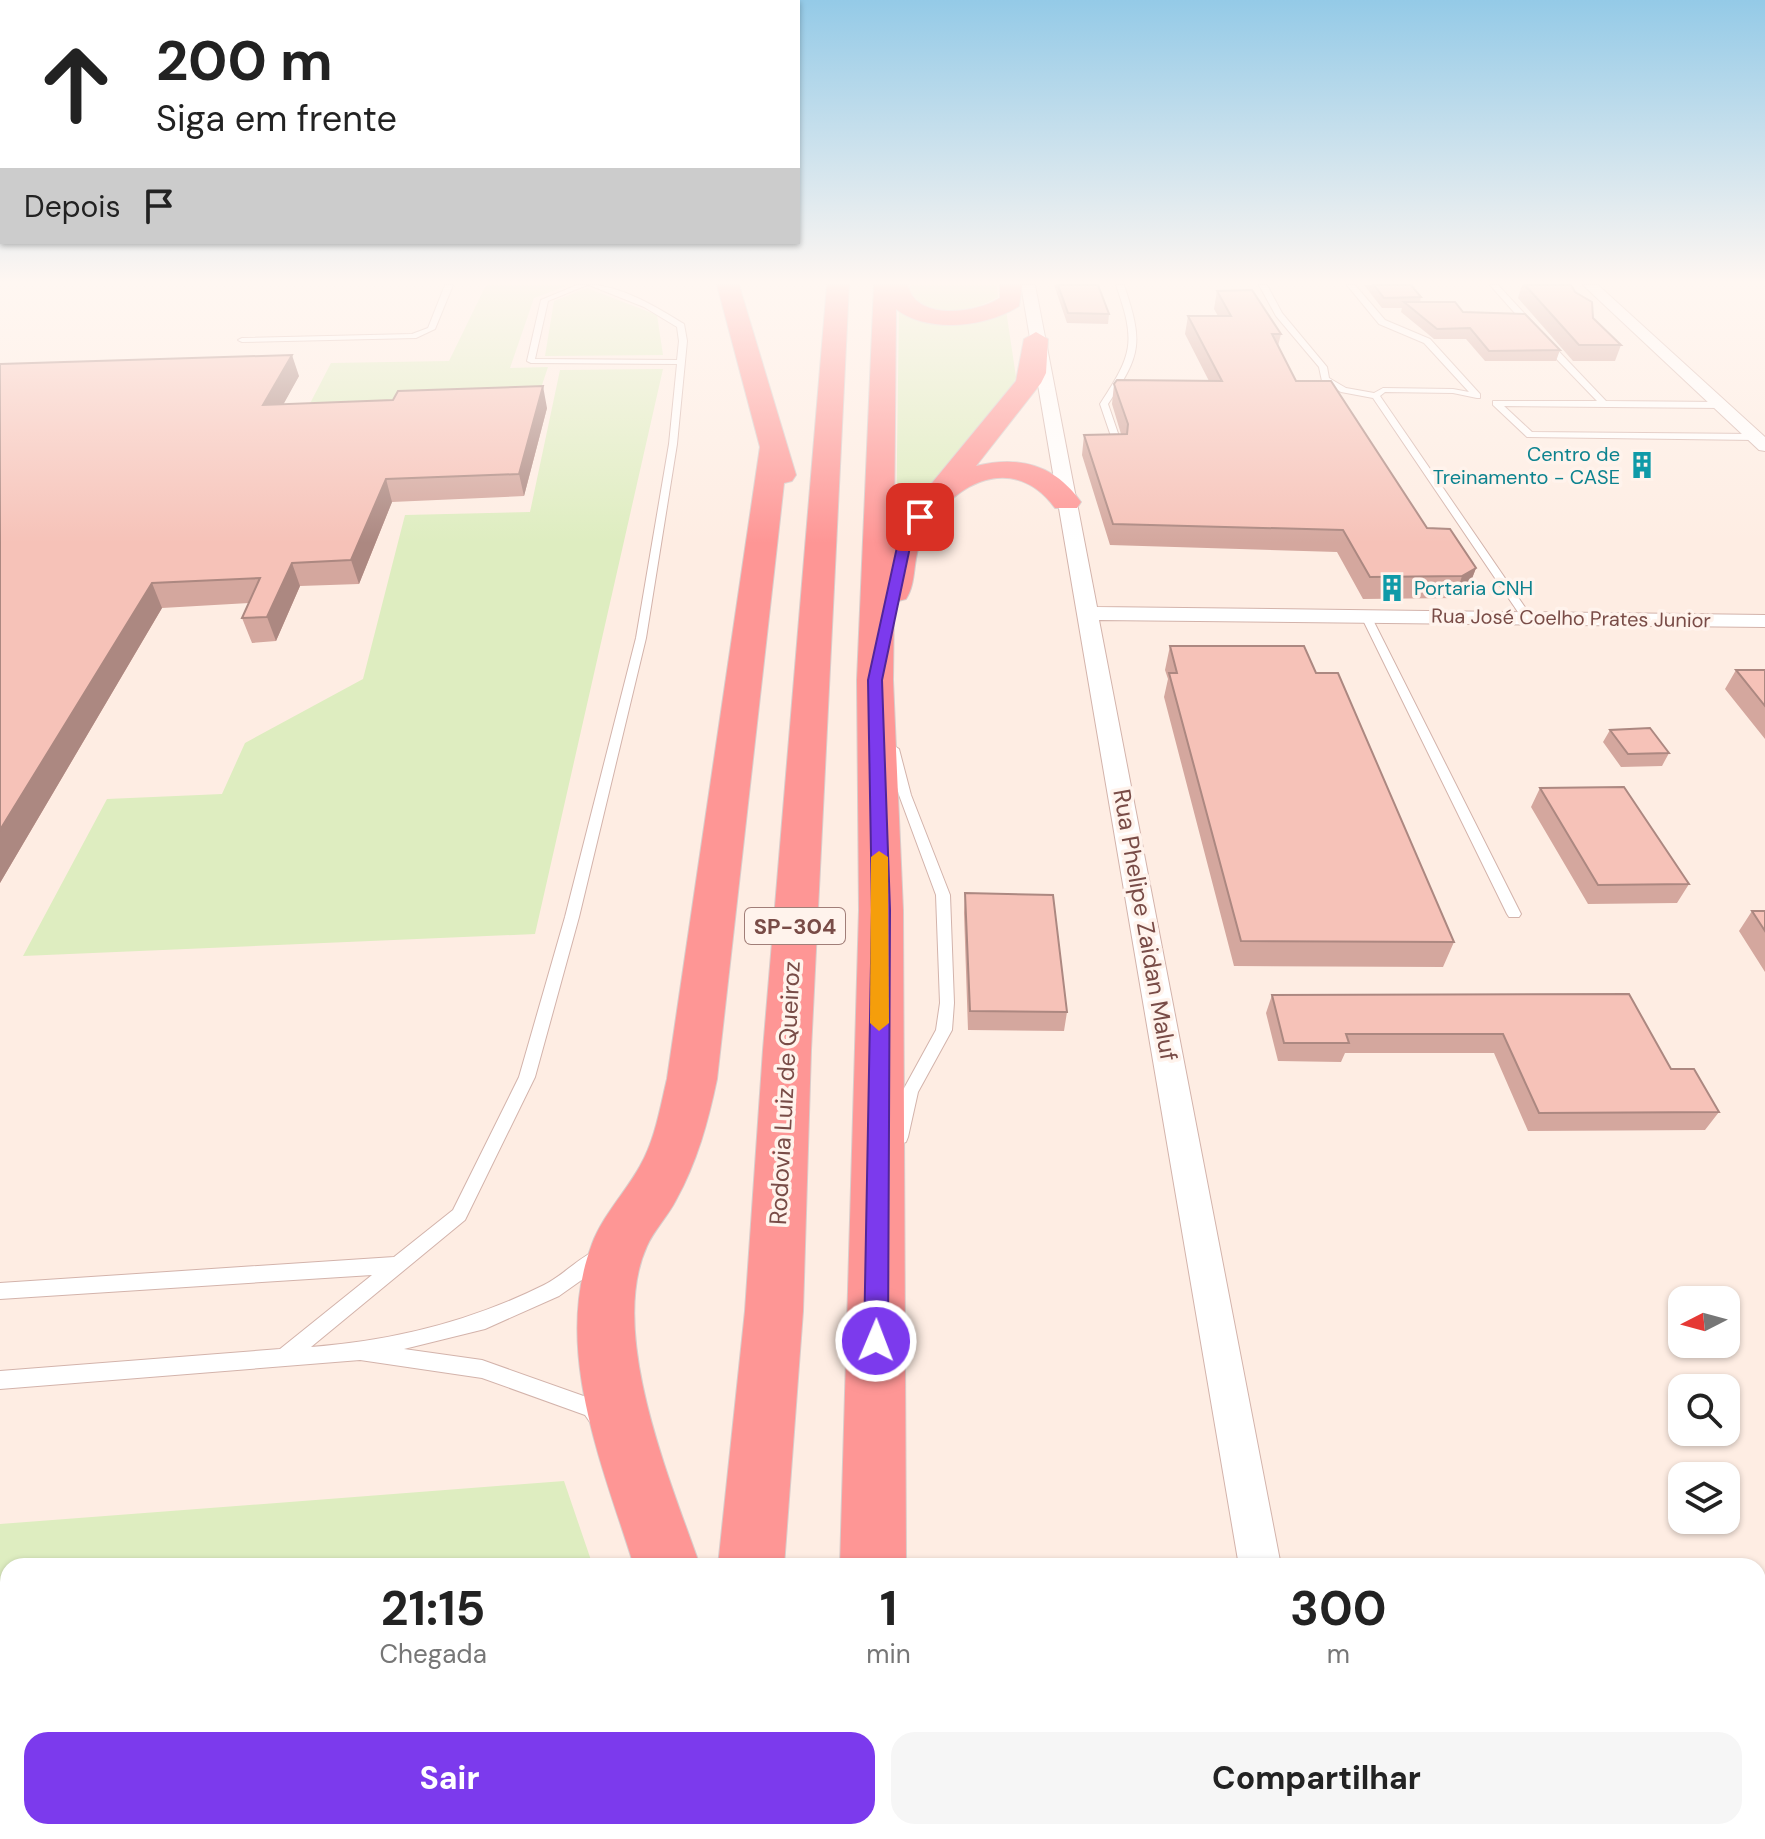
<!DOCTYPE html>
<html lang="pt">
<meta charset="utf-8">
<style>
body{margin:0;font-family:"DM Sans",sans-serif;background:#f6f6f6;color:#222;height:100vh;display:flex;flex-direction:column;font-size:30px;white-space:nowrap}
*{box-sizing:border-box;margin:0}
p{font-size:26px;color:#767676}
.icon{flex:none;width:44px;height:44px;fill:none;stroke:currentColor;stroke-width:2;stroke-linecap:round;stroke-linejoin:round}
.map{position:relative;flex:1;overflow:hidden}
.sheet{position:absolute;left:0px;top:1558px;width:1766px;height:282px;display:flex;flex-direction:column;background:#fff;border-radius:24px 24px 0 0;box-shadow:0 2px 6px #0004}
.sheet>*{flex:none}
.banner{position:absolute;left:0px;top:0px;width:800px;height:244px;box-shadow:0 2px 6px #0004;background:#fff;color:#222;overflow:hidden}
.needle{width:52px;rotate:264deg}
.fabs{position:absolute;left:1668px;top:1286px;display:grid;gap:16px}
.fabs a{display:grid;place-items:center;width:72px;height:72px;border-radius:16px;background:#fff;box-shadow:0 2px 6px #0004;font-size:40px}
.pin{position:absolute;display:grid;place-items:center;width:68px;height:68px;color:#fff;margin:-34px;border-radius:16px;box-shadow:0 4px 12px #0006}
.me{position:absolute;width:88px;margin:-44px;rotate:1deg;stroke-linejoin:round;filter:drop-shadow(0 0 6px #0008)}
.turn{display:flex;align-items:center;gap:28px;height:168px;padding:0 24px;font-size:36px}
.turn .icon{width:104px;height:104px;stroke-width:2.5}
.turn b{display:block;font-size:56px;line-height:68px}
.then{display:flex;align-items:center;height:76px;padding:0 24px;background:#0003;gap:16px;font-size:30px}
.eta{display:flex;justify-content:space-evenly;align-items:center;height:136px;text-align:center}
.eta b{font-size:48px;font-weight:700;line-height:56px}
.button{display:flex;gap:16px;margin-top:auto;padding:16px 24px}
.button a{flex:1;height:92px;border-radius:24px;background:#7c3aed;color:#fff;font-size:32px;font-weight:700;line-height:92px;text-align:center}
.button a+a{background:#f6f6f6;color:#222}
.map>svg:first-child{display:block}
.green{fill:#deedc0}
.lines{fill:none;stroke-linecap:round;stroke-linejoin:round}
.lane-casing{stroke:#d3b3ab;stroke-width:2}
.street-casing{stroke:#d3b3ab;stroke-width:2}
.highway-casing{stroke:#d9cdcb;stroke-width:2}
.lane{fill:#fff;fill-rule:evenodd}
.street{fill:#fff;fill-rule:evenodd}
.highway{fill:#fe9695;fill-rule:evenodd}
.wall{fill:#d4a79e}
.shaded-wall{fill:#ac8881}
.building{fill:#f6c2b8;stroke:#ac8881;stroke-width:2}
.route{fill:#7c3aed;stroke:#51269a;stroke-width:2}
.slow{fill:#f59e0b}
.labels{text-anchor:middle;stroke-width:7;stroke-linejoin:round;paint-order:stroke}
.far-culture-label{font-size:20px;fill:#0d838f;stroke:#fff3ec;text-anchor:end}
.far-street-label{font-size:20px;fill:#794c47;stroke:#fff3ec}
.shield{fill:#fff3ec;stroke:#a17e78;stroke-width:2}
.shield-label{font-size:22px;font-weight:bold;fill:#794c47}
.street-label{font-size:24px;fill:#794c47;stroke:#fff3ec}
</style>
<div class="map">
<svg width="1765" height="1839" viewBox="0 0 1765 1839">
<rect width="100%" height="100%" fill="#feede3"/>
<path class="green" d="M 486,285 L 569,285 L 534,298 L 510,368 L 548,367 L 536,403 L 303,417 L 331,363 L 449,361 Z
M 910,285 L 997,285 L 998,297 C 974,312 933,317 911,297 Z
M 587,288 L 657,315 L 663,355 L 545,356 L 554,301 Z
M 899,305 L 915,313 L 1006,310 L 1016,377 L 1013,385 L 899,531 L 896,530 Z
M 663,369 L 535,934 L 23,956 L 107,799 L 222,794 L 245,743 L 363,679 L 405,515 L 530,512 L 560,370 Z
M 564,1481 L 593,1566 L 8,1566 L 8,1832 L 590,1832 L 589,1839 L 0,1839 L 0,1524 Z"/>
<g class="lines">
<g class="lane-casing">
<path id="lane" d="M 445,285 L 453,285 L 435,329 L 416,338 L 242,342 L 238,340 L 242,338 L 412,334 L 428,328 Z
M 577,285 L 587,285 L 548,301 L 535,359 L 677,360 L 679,341 L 677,327 L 644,307 L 589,285 C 621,285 658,308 684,324 L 687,341 L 677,444 L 646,638 L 579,917 L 535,1077 L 465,1220 L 311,1347 C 391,1341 472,1321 544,1285 C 564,1275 580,1256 601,1248 L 607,1250 L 610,1256 L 607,1262 L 559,1296 L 485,1329 L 404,1349 L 482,1360 L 592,1399 C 601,1402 605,1409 609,1418 L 606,1425 L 599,1428 L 592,1425 L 585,1415 L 482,1378 L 360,1360 L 0,1389 L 0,1371 L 280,1349 L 372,1275 L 0,1299 L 0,1283 L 394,1257 L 453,1210 L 519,1077 L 565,917 L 636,638 L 669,444 L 677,364 L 531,363 L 527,361 L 541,300 Z
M 1116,285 L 1124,285 C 1143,342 1142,354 1108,404 L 1122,445 L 1118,448 L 1114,445 L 1100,404 C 1133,354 1136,342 1116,285 Z
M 1259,285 L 1267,285 L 1282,313 L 1327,367 L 1329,378 L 1346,388 L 1374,393 L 1383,388 L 1453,389 L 1469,392 L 1424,343 L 1379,324 L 1347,285 L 1355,285 L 1385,320 L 1430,339 L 1480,394 L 1480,398 L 1477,398 L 1453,393 L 1385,392 L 1380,396 L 1531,616 L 1530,618 L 1522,618 L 1373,398 L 1341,392 L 1322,381 L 1319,367 L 1276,316 Z
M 1490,285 L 1498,285 L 1534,324 L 1534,328 L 1528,328 Z
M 1542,340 L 1548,340 L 1606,401 L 1721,402 L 1725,405 L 1721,408 L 1504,406 L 1532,432 L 1755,434 L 1759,437 L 1755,440 L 1527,437 L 1493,405 L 1493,401 L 1597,401 L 1542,344 Z
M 1365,611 L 1370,614 L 1521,914 L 1519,917 L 1509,917 L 1507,914 L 1360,614 Z
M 893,745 L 899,749 L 911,795 L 950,895 L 954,1003 L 952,1030 L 918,1092 L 908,1137 L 906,1142 L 900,1144 L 894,1142 L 892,1137 L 902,1092 L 936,1030 L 940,1003 L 936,895 L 899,795 L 887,749 Z"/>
</g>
<g class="street-casing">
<path id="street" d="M 1021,285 L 1035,285 L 1097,607 L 1765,615 L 1765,627 L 1099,620 L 1281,1566 L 1239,1566 Z
M 1583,285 L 1598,285 L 1765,437 L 1765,451 L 1759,450 Z
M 1331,1832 L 1382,1832 L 1385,1839 L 1334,1839 Z"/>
</g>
<g class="highway-casing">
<path id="highway" d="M 717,285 L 739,285 L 796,475 L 792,481 L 784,483 L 717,1079 C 708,1122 697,1162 676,1200 C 668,1216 654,1230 647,1246 C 607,1333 671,1482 700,1566 L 634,1566 C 603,1466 552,1349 592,1244 C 603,1215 625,1193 640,1166 C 655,1140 660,1108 667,1079 L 760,447 Z
M 827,285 L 849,285 L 811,1050 L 803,1311 L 784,1566 L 718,1566 L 745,1311 L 763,1050 Z
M 874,285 L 908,285 C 915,321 975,314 1000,298 L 1000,285 L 1022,285 L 1019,306 C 987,327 928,334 896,309 L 894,536 L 909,511 L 1016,381 L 1024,339 L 1036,332 L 1048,339 L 1046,373 L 1041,383 L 976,466 C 1020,455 1055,465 1081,502 L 1077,508 L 1055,508 C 1011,447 942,488 919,546 C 913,563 916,584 906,599 L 894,602 L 893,680 L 903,910 L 906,1566 L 840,1566 L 859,910 L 857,680 Z
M 633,1832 L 765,1832 L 765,1839 L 633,1839 Z
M 829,1832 L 905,1832 L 905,1839 L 829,1839 Z"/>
</g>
<use href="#lane" class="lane"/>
<use href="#street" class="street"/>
<use href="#highway" class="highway"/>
</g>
<path class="wall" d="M 1054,285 L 1098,285 L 1109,314 L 1108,324 L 1067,323 Z
M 1364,285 L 1411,285 L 1421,297 L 1420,302 L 1463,312 L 1560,350 L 1556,361 L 1485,361 L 1466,339 L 1434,339 L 1401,312 L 1402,308 L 1382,308 Z
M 1522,285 L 1571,285 L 1593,318 L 1621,345 L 1615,361 L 1573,361 L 1518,298 Z
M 1217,291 L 1281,334 L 1278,346 L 1296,381 L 1427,528 L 1476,568 L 1468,589 L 1455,598 L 1363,599 L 1337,552 L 1110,545 L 1082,455 L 1084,435 L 1121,434 L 1112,404 L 1114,384 L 1209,381 L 1185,334 L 1188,316 L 1218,316 L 1214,309 Z
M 0,364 L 299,376 L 283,404 L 547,408 L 524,496 L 392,502 L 359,584 L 300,586 L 276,641 L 252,643 L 242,618 L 249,603 L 162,608 L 0,883 Z
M 1170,646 L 1316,673 L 1454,942 L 1443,967 L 1234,966 L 1164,697 L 1168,679 L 1165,670 Z
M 1736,670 L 1765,670 L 1765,739 L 1725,689 Z
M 1610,730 L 1669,753 L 1662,766 L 1621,767 L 1603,742 Z
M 1540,788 L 1689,884 L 1677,903 L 1588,904 L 1531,807 Z
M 965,893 L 1067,1012 L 1064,1031 L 968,1030 L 964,913 Z
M 1752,911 L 1765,911 L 1765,972 L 1739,931 Z
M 1629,994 L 1671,1069 L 1719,1112 L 1705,1130 L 1528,1131 L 1494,1053 L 1345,1053 L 1341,1062 L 1278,1061 L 1266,1013 L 1272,995 Z"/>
<path class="shaded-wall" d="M 292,355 L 299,376 L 271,427 L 263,405 Z
M 543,386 L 547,408 L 524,496 L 519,474 Z
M 386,479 L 392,502 L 359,584 L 351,560 Z
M 292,563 L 300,586 L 276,641 L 267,617 Z
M 1476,568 L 1468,589 L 1455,598 L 1462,576 Z
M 152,583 L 162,608 L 0,883 L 0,830 Z"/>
<path class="building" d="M 1058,285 L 1098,285 L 1109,314 L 1068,313 Z
M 1374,285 L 1411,285 L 1421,297 L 1384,298 Z
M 1525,285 L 1571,285 L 1575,292 L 1592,302 L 1593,318 L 1621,345 L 1579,345 Z
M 1252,290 L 1281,334 L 1272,334 L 1296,381 L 1331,381 L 1427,528 L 1450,529 L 1476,568 L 1462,576 L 1370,577 L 1343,530 L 1113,524 L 1084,435 L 1127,434 L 1128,424 L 1114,384 L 1117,380 L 1222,381 L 1188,316 L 1231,316 L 1217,291 Z
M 1404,302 L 1455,302 L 1463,312 L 1525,314 L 1560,350 L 1489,351 L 1470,328 L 1437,329 Z
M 292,355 L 263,405 L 393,400 L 398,391 L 543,386 L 519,474 L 386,479 L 351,560 L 292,563 L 267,617 L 242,618 L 260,578 L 152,583 L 0,830 L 0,364 Z
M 1170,646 L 1304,646 L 1316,673 L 1338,673 L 1454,942 L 1241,941 L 1169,673 L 1177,673 Z
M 1736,670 L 1765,670 L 1765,706 Z
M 1650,728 L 1669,753 L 1628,754 L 1610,730 Z
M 1624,787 L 1689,884 L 1598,885 L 1540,788 Z
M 965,893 L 1053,895 L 1067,1012 L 970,1011 Z
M 1752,911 L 1765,911 L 1765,931 Z
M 1629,994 L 1671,1069 L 1694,1069 L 1719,1112 L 1539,1113 L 1503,1034 L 1346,1034 L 1349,1043 L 1284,1043 L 1272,995 Z"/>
<linearGradient id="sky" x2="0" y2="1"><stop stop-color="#94cae7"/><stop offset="0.52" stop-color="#fff7f2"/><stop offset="1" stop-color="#fff7f2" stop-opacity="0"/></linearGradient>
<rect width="1765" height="543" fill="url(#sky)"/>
<path class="route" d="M 920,513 L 926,517 L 910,547 L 882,680 L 890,910 L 888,1341 L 884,1349 L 876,1352 L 867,1349 L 864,1341 L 872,910 L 868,680 L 897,547 L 914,517 Z"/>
<path class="slow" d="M 879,851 L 888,857 L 889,1023 L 879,1031 L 870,1023 L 871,857 Z"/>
<defs>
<g id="building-bare" transform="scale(2.16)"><path d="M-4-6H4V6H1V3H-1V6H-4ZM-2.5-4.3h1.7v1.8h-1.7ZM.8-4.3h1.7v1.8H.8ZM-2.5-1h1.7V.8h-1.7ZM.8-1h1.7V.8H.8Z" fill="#0f9aa8" stroke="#fff3ec" stroke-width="2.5" paint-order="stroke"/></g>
</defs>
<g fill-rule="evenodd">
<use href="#building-bare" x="1642" y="465"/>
<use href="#building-bare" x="1392" y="588"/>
</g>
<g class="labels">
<g class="far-culture-label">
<text x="1620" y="461">Centro de<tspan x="1620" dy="23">Treinamento - CASE</tspan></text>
<text x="1414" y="595" text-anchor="start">Portaria CNH</text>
</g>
<g class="far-street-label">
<text transform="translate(1571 618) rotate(1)" y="7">Rua José Coelho Prates Junior</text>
</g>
<rect class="shield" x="745" y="908" width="100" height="36" rx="6"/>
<g class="shield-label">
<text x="795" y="934">SP-304</text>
</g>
<g class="street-label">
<text transform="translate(1145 925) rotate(80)" y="8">Rua Phelipe Zaidan Maluf</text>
<text transform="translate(785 1093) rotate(-87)" y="8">Rodovia Luiz de Queiroz</text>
</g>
</g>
</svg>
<div class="fabs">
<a><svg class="needle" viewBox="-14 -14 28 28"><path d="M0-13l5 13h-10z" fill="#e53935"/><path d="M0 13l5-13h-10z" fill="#767676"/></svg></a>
<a><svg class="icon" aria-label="search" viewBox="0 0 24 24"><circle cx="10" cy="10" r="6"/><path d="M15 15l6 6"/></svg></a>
<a><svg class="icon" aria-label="layers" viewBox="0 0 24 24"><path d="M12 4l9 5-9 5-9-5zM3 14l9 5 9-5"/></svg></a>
</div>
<div class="pin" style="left:920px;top:517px;background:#d93025"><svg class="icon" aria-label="arrive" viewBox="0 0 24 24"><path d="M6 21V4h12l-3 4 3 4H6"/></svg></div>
<svg class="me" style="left:876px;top:1341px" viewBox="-20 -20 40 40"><circle r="17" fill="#7c3aed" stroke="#fff" stroke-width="3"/><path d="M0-11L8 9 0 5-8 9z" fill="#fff"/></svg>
<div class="banner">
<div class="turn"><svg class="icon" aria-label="ahead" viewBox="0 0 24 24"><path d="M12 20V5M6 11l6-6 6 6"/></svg><div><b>200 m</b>Siga em frente</div></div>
<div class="then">Depois<svg class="icon" aria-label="arrive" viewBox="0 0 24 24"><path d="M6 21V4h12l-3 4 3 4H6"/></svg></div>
</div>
<section class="sheet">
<div class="eta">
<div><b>21:15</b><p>Chegada</p></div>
<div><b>1</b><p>min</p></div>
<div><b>300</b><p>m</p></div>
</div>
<div class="button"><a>Sair</a><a>Compartilhar</a></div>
</section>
</div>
